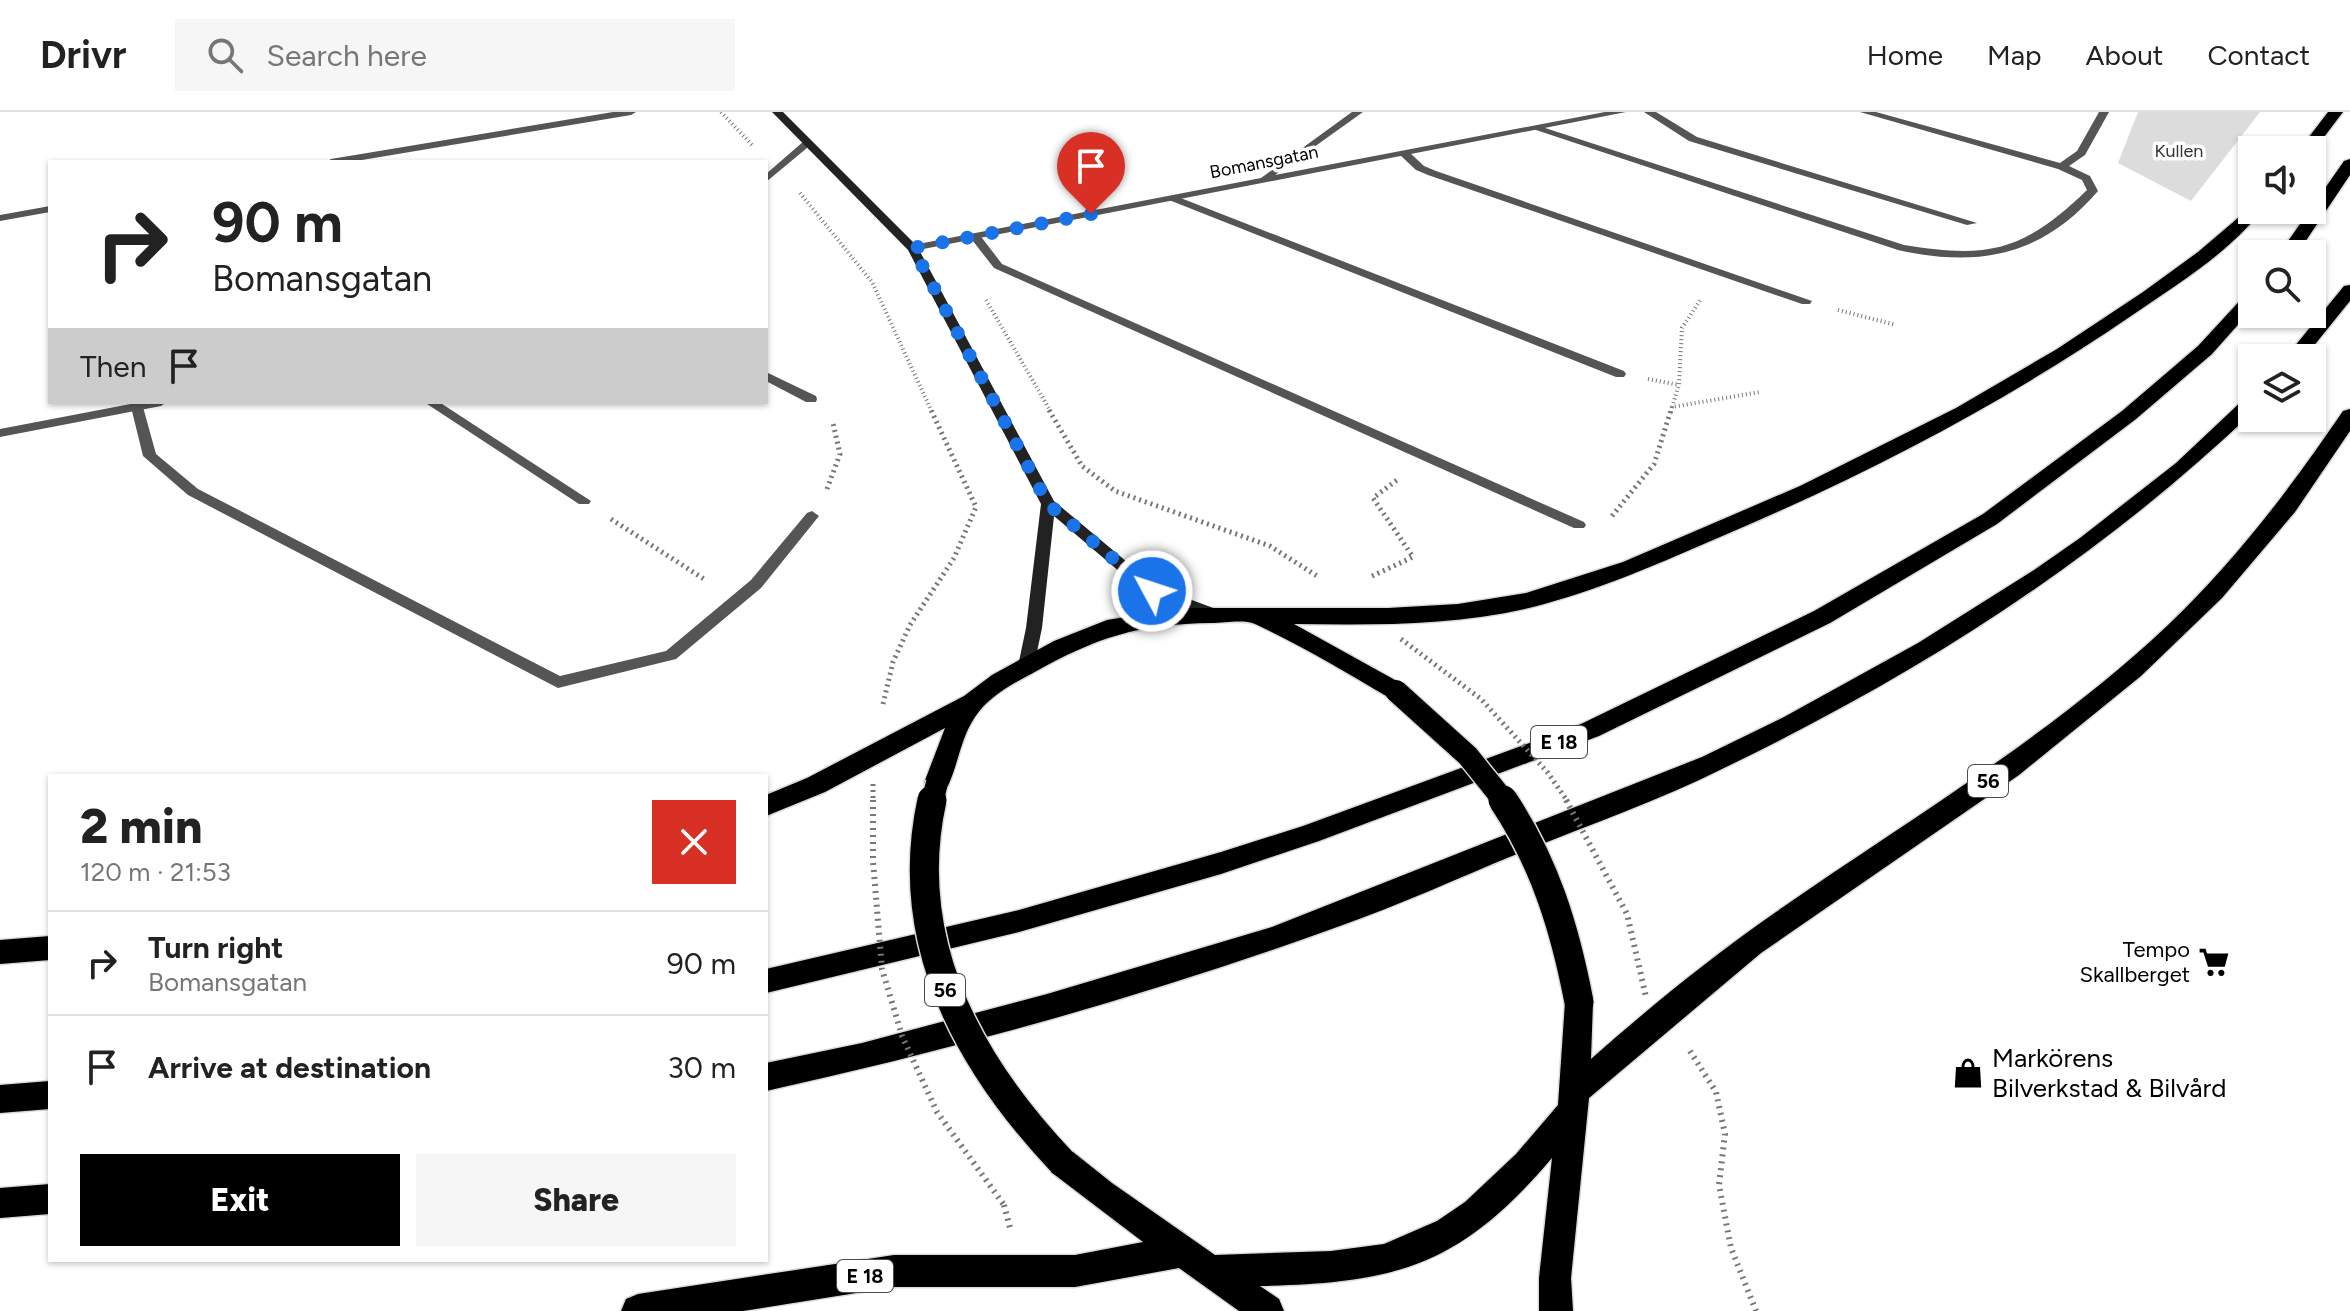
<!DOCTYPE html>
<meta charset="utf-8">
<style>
body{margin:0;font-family:Figtree,sans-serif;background:#f6f6f6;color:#222;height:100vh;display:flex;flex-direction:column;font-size:30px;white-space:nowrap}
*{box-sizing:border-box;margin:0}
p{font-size:26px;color:#767676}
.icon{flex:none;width:44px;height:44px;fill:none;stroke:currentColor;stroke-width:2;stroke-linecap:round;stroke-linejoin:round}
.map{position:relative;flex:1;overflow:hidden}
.side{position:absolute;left:48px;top:662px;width:720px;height:488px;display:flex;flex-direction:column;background:#fff;border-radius:0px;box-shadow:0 2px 6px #0004}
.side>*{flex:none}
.hud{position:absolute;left:48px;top:48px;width:720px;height:244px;border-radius:0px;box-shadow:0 2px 6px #0004;background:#fff;color:#222;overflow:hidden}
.tools{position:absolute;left:2238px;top:24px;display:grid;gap:16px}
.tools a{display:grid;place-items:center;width:88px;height:88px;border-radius:0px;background:#fff;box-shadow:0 2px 6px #0004;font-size:40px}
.pin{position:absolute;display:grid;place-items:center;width:68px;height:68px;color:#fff;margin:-82px -34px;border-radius:50% 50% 50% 0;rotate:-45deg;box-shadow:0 0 8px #0007}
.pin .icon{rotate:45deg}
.me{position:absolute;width:88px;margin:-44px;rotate:310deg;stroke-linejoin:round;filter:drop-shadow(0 0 6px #0008)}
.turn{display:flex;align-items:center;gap:28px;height:168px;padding:0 32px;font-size:36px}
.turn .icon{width:104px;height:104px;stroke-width:2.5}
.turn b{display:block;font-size:56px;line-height:68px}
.then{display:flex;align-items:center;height:76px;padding:0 32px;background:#0003;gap:16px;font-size:30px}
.round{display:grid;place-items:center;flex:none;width:84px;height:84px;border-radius:0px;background:#f6f6f6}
.headline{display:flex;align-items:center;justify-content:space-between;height:136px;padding:0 32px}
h1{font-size:48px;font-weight:800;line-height:60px}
.button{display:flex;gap:16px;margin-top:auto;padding:16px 32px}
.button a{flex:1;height:92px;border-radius:0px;background:#000;color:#fff;font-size:32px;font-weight:800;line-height:92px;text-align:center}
.button a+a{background:#f6f6f6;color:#222}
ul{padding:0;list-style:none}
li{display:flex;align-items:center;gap:24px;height:104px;padding:0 32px;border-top:2px solid #e0e0e0}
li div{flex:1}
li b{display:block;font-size:30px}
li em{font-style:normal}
header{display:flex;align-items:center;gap:48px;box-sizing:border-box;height:112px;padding:0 40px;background:#fff;border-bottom:2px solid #e0e0e0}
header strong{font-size:38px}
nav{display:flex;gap:44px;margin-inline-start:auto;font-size:28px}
.search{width:560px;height:72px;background:#f6f6f6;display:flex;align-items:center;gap:20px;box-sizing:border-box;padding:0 28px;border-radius:0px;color:#767676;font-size:30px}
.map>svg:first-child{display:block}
.green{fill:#dcdcdc}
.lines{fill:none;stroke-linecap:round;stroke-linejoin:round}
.highway-casing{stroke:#dbdbdb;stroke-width:3}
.path-far2{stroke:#777;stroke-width:4;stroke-dasharray:1 3;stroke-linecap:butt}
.path-far1{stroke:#777;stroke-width:5;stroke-dasharray:2 4;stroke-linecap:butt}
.path{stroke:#777;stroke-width:6;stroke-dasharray:2 5;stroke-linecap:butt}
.lane{fill:#555;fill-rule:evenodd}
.street{fill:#555;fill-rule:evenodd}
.secondary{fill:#222;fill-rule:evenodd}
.highway{fill:#000;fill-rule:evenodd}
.highway-bridge-far1-casing{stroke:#dbdbdb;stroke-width:25;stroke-linecap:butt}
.highway-bridge-casing{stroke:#dbdbdb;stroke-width:32;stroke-linecap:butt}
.path-bridge-far1{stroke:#777;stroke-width:5;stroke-dasharray:2 4;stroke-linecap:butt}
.path-bridge{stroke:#777;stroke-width:6;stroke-dasharray:2 5;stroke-linecap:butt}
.highway-bridge-far1{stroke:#000;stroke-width:22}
.highway-bridge{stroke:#000;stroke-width:29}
.route{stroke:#1a73e8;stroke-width:14;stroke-dasharray:0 25.2}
.labels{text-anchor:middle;stroke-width:7;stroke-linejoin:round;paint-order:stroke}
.far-park-label{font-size:18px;fill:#333;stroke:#fff}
.far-street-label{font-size:18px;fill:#000;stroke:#fff}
.shield{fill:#fff;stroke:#4c4c4c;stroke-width:2}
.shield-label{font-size:20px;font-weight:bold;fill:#000}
.poi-label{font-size:22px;fill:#000;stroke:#fff;text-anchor:end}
.near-poi-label{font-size:26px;fill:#000;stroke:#fff;text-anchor:start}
</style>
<header>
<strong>Drivr</strong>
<div class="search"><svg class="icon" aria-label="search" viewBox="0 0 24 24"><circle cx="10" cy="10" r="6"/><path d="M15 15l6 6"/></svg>Search here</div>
<nav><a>Home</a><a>Map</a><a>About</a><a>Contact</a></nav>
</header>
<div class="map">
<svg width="2350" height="1199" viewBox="0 0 2350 1199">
<rect width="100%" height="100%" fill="#fff"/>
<path class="green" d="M 2138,0 L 2260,0 L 2191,89 L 2118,51 Z"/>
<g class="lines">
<g class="highway-casing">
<path id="highway" d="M 2328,0 L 2343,0 L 2312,41 L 2312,38 L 2299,38 Z
M 2350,47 L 2350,63 L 2297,142 L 2279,142 L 2344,49 Z
M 2252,94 L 2252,98 L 2262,98 C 2228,142 2176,173 2131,204 C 2004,291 1868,362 1727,422 C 1662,450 1598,479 1529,496 C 1453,514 1372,513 1294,512 L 1404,573 L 1408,579 L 1404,585 L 1396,588 L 1388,585 C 1344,559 1300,533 1255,512 C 1244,507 1224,511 1212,511 C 1138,512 1097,525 1033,561 C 1012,572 989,584 975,605 C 960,627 958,655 946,678 L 937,681 L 928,678 L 924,671 L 945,616 L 825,680 L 766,704 L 766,683 L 807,666 L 964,584 L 992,563 L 1054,529 L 1107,508 L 1181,496 L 1388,496 L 1458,492 L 1526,481 L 1623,450 L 1800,374 L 1956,296 L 2057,237 L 2143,180 L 2198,140 Z
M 2350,173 L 2350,189 L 2304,246 L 2285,246 L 2344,174 Z
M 2252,181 L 2252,197 L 2212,242 L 2136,307 L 1997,412 L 1830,511 L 1599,624 L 1319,729 L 1221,762 L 1019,820 L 766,881 L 766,857 L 1019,798 L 1221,740 L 1303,714 L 1581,612 L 1814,499 L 1983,402 L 2122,299 L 2198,234 L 2246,182 Z
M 2252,284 L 2252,301 C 2095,450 1919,562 1724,656 C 1658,689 1586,714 1517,742 C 1458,766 1400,793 1340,814 C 1154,882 960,936 766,979 L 766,951 L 862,931 L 1047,882 L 1272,815 L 1702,645 L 1784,605 L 1918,531 L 2034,458 L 2080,426 L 2176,351 L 2245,286 Z
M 2350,297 L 2350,319 L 2295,400 L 2222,486 L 2141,564 L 2019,663 L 1761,841 L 1589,986 L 1571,1166 L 1573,1199 L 1539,1199 L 1539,1166 L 1552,1046 C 1460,1154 1397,1171 1260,1174 L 1279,1187 L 1284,1199 L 1239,1199 L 1179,1156 L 1075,1175 L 894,1175 L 743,1199 L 621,1199 L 626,1187 L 638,1182 L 894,1143 L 1075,1143 L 1143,1130 L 1051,1060 L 1047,1050 L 1051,1040 L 1062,1035 L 1073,1040 L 1112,1071 L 1215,1143 L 1331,1139 L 1384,1132 L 1437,1109 L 1465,1090 L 1516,1042 L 1558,993 L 1565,890 L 1569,881 L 1579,877 L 1589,881 L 1593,890 L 1591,947 C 1650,895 1711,845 1776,800 C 1909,707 2048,626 2167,514 C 2237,447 2289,378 2343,299 Z
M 50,824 L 50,848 L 0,852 L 0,828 Z
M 50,969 L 50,997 L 0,1001 L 0,973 Z
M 50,1072 L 50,1102 L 0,1106 L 0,1076 Z"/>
</g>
<path class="path-far2" d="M 721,0 L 753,34
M 800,81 L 872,170 L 932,300
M 986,188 L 1051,300
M 1838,198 L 1896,213
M 1648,267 L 1679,273
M 1672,295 L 1679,273 L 1682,216 L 1701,187
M 1671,300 L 1672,295 L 1760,280"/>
<path class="path-far1" d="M 1049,298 L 1082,354 L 1115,379 L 1270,434 L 1317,464
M 827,377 L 840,342 L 833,311
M 1612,404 L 1654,352 L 1671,298
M 611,407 L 704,467
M 1372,464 L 1413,445 L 1373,386 L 1397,368
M 883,592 L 893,550 L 910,513 L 954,446 L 976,395 L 931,298"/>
<path class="path" d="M 1690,939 L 1716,980 L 1725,1022 L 1719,1073 L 1731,1136 L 1756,1199
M 1004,1093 L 1010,1116"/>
<path class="lane" d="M 1644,0 L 1656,0 L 1697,25 L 1977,111 L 1967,113 L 1689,29 Z
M 1860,0 L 1876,0 L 2060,51 L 2077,39 L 2099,0 L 2109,0 L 2085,43 L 2069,54 L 2090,64 L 2098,79 C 2042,144 1979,156 1898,138 L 1530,16 L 1539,14 L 1904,133 C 1989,147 2024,139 2087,78 L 2082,68 L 2058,57 Z
M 1400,39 L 1408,39 L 1424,54 L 1436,59 L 1812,189 L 1810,192 L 1802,192 L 1428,63 L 1416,58 L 1400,43 Z
M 1173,83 L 1624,259 L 1626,262 L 1624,265 L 1616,265 L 1169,88 L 1168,86 Z
M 971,122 L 979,122 L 1002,152 L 1584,410 L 1586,413 L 1584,416 L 1574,416 L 994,156 L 969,124 Z
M 766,260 L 816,284 L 817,287 L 816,290 L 806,290 L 766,269 Z
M 424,290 L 439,290 L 591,389 L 589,392 L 579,392 Z
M 137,291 L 143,295 L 156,342 L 198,377 L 560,564 L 666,539 L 751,468 L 807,401 L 812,399 L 819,404 L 761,476 L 676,547 L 558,576 L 188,383 L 143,344 L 131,295 Z"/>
<path class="street" d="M 613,0 L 636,0 L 631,3 L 350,50 L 326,50 L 331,47 Z
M 1352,0 L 1363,0 L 1275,63 L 1605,0 L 1626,0 L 913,139 L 907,136 L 913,133 L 1261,66 Z
M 804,29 L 813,31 L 766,70 L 766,62 Z
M 50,94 L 50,100 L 0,109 L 0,103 Z
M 141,290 L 167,290 L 161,294 L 0,325 L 0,317 Z"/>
<path class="secondary" d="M 772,0 L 783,0 L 917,134 L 1054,389 L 1157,475 L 1216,497 L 1218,501 L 1216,505 L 1206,505 L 1147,483 L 1054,404 L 1042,516 L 1034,554 L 1031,558 L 1021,558 L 1018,554 L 1026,516 L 1041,392 L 908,138 Z"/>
<use href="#highway" class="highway"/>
<g class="highway-bridge-far1-casing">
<path id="highway-bridge-far1" d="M 1396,579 L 1468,644 L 1505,690
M 932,690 L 937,671"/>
</g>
<g class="highway-bridge-casing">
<path id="highway-bridge" d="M 932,688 C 901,829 968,951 1062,1050
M 1503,688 C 1545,751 1565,817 1579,890"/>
</g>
<path class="path-bridge-far1" d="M 1401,527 L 1481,587 L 1548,661 L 1568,690
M 873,672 L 873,690"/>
<path class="path-bridge" d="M 873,688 L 873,749 L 882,857 L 902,924 L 937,1000 L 1004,1093
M 1566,688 L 1627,802 L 1646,885"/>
<use href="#highway-bridge-far1" class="highway-bridge-far1"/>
<use href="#highway-bridge" class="highway-bridge"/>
</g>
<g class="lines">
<path class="route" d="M 1091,102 L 913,136 L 1048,392 L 1152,479"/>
</g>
<defs>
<g id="supermarket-bare" transform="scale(2.4)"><path d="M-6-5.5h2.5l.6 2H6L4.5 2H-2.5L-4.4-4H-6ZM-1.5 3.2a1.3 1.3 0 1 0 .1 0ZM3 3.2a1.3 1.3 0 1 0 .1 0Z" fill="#000" stroke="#fff" stroke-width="2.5" paint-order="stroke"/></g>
<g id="shop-bare" transform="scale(2.4)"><path d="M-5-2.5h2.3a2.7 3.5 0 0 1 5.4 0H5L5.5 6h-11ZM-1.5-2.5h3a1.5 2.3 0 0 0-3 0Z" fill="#000" stroke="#fff" stroke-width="2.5" paint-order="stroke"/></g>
</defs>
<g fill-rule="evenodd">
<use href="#supermarket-bare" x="2214" y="850"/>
<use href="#shop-bare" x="1968" y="961"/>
</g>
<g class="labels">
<g class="far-park-label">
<text x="2179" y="45">Kullen</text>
</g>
<g class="far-street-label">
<text transform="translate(1264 50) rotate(-11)" y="6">Bomansgatan</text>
</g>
<g class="shield">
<rect x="1531" y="614" width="56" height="32" rx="6"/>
<rect x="1968" y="653" width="40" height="32" rx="6"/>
<rect x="925" y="862" width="40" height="32" rx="6"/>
<rect x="837" y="1148" width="56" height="32" rx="6"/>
</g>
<g class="shield-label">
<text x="1559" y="637">E 18</text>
<text x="1988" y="676">56</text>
<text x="945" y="885">56</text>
<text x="865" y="1171">E 18</text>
</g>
<g class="poi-label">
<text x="2190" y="845">Tempo<tspan x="2190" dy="25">Skallberget</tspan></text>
</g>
<g class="near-poi-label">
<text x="1992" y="955">Markörens<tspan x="1992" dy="30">Bilverkstad &amp; Bilvård</tspan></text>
</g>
</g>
</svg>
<div class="tools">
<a><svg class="icon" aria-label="sound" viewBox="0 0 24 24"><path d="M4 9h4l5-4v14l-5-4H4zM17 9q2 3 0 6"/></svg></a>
<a><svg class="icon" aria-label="search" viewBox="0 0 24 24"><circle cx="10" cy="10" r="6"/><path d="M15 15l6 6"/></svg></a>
<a><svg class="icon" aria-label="layers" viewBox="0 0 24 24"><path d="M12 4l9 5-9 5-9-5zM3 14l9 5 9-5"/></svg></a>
</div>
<div class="pin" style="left:1091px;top:102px;background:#d93025"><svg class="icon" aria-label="arrive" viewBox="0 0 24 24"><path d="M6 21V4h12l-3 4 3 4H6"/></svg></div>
<svg class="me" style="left:1152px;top:479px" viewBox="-20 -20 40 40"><circle r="17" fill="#1a73e8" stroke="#fff" stroke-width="3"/><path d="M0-11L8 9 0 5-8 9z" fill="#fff"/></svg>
<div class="hud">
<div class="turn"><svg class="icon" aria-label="right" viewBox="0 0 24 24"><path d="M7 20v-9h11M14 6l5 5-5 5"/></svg><div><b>90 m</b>Bomansgatan</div></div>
<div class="then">Then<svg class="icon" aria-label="arrive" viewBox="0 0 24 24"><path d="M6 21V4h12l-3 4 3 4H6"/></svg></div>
</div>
<section class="side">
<div class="headline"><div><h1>2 min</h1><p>120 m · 21:53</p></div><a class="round" style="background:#d93025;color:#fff"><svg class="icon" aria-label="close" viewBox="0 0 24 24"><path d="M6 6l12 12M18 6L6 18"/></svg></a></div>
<ul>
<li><svg class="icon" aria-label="right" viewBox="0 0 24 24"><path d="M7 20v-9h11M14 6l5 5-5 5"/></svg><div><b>Turn right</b><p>Bomansgatan</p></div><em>90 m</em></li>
<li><svg class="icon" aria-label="arrive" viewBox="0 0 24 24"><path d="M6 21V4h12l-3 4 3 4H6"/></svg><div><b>Arrive at destination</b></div><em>30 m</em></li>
</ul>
<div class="button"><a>Exit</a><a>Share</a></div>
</section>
</div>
